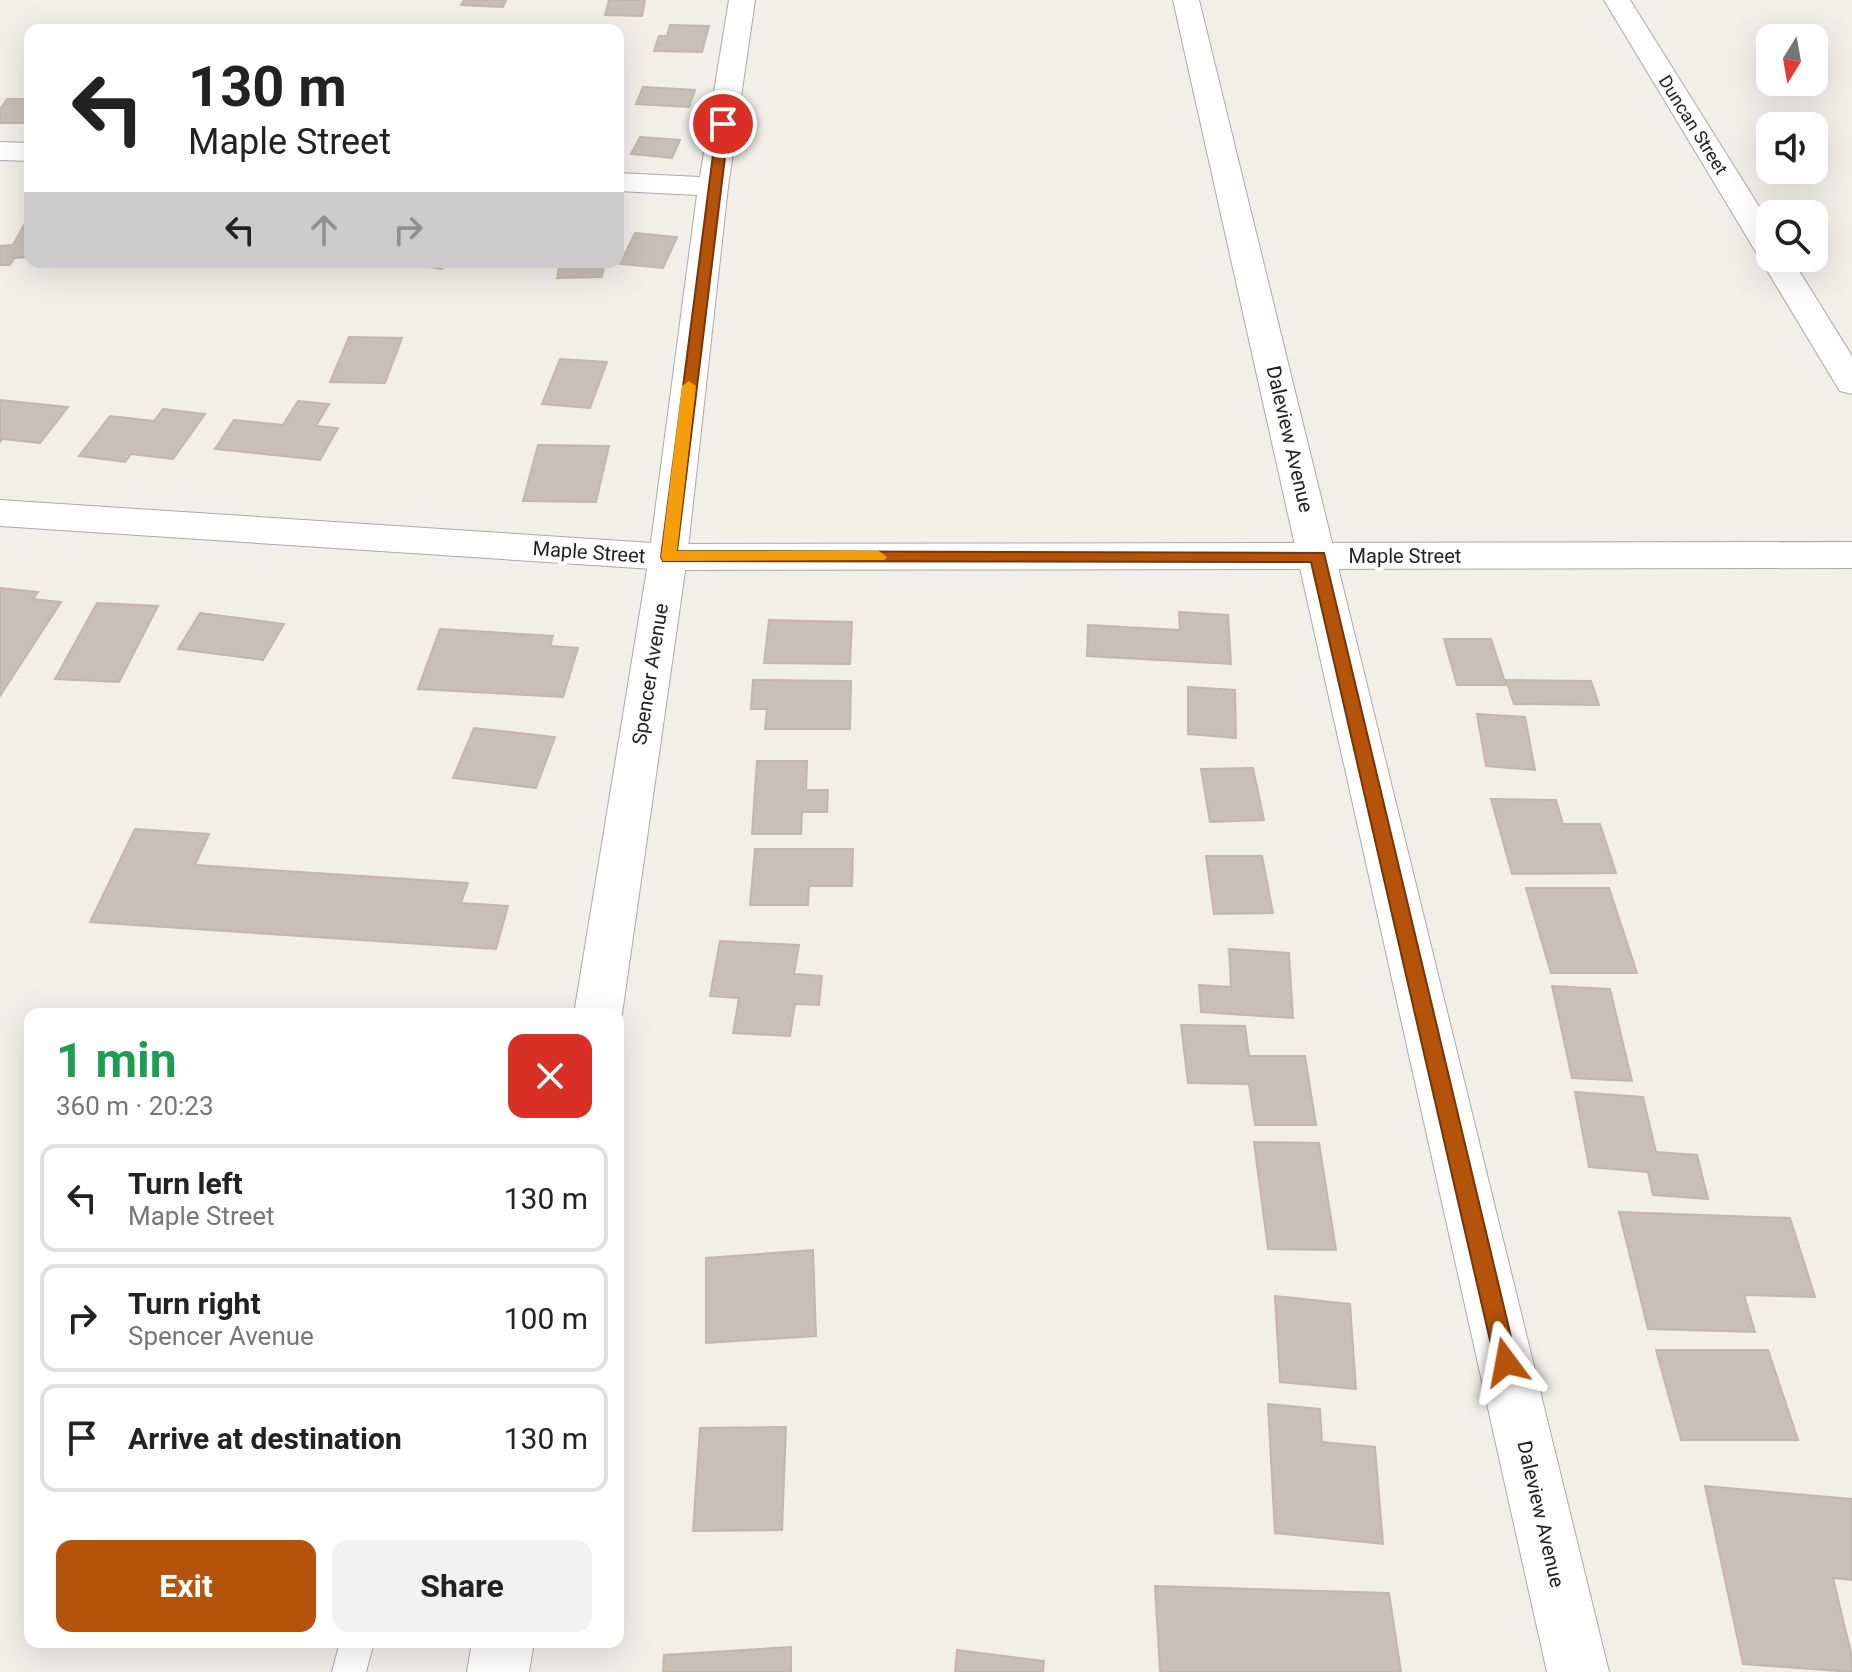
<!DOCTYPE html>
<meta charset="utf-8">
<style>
body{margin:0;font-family:Roboto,sans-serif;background:#f2f2f2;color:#222;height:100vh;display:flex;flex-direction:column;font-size:30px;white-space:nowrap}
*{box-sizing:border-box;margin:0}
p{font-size:26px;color:#767676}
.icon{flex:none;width:44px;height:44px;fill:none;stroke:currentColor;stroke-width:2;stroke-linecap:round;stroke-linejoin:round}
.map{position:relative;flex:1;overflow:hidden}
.sheet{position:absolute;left:24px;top:1008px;width:600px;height:640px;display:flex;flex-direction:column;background:#fff;border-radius:16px;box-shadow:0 8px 32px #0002}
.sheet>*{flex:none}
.banner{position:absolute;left:24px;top:24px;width:600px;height:244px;border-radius:16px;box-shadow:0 8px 32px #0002;background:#fff;color:#222;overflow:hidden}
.needle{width:52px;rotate:191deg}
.tools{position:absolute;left:1756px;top:24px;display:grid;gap:16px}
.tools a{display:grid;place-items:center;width:72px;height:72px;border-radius:16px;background:#fff;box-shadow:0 8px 32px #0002;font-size:40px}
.pin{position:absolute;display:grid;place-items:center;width:68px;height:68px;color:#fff;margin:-34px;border:4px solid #fff;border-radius:50%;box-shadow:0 2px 8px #0007}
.me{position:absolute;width:88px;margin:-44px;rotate:347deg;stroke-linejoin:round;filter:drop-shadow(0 0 6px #0008)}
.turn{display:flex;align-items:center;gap:28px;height:168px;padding:0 32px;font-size:36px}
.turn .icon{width:104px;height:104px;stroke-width:2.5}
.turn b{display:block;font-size:56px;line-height:68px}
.lanes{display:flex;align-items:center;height:76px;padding:0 32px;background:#0003;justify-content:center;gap:40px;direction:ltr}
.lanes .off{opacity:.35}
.round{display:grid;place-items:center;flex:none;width:84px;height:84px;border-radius:16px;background:#f2f2f2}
.overview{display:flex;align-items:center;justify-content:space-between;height:136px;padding:0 32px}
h1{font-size:48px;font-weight:700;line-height:60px;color:#1e9e55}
.primary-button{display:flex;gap:16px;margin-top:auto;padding:16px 32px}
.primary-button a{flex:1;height:92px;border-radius:16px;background:#b45309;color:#fff;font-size:32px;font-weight:700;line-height:92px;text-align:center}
.primary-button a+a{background:#f2f2f2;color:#222}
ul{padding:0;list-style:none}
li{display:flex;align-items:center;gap:24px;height:108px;margin:0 16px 12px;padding:0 16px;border:4px solid #e0e0e0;border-radius:16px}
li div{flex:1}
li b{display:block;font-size:30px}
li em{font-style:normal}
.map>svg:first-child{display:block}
.building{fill:#c7bfb8;stroke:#c4b6ab;stroke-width:2}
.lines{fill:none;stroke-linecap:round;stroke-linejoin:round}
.service-casing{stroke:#a9a9a9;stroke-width:2}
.minor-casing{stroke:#a9a9a9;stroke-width:2}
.tertiary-casing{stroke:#a9a9a9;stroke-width:2}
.service{fill:#fff;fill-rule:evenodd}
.minor{fill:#fff;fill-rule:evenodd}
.tertiary{fill:#fff;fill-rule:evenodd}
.route{fill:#b45309;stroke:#753606;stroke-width:2}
.slow{fill:#f59e0b}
.labels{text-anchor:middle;stroke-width:8;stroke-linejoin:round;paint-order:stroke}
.far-street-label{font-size:18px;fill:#222;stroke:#fff}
.street-label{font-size:20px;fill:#222;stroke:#fff}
</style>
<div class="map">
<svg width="1852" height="1672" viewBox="0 0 1852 1672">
<rect width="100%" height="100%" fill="#f2efe9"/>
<path class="building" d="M 464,0 L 506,0 L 503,7 L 461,5 Z
M 609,0 L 645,0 L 642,16 L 605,15 Z
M 670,25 L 709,26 L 702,52 L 654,51 L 659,36 L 667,36 Z
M 643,87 L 695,90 L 689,107 L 636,104 Z
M 7,99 L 30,99 L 30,123 L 0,123 L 0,109 Z
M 640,137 L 680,140 L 672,158 L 631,154 Z
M 30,214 L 30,257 L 14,258 L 10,265 L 0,265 L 0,246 L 13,245 Z
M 635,233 L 677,237 L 663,268 L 620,264 Z
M 396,262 L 447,262 L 442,269 Z
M 560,262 L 605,262 L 602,277 L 557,278 Z
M 349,337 L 402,338 L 385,383 L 330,382 Z
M 560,359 L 607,362 L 590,408 L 542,404 Z
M 0,400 L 68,407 L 40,443 L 2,439 L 0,442 Z
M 298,401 L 329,404 L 316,426 L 338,428 L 320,460 L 215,449 L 234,420 L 283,425 Z
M 163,409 L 205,414 L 173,459 L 131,454 L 125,462 L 79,456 L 110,416 L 154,421 Z
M 538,445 L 609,446 L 596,502 L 523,501 Z
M 0,588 L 38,592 L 33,599 L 61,602 L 0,696 Z
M 97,603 L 158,606 L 119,682 L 55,679 Z
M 1179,612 L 1228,615 L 1231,664 L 1087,656 L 1088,625 L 1180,630 Z
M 200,613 L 284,624 L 263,660 L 178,649 Z
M 769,620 L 852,622 L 850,664 L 764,663 Z
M 440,629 L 553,636 L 550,646 L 578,648 L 563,697 L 418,689 Z
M 1444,639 L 1491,639 L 1506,685 L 1457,685 Z
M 753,680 L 851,681 L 850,729 L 765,729 L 767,709 L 751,709 Z
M 1506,680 L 1591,681 L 1599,705 L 1514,704 Z
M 1188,687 L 1235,690 L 1236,738 L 1188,734 Z
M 1477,714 L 1525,717 L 1535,770 L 1486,766 Z
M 474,728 L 555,737 L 536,788 L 453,778 Z
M 757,761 L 807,761 L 806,790 L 828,790 L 827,812 L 802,812 L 801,834 L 752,834 Z
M 1253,768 L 1264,820 L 1210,822 L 1201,769 Z
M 1491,799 L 1556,800 L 1563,824 L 1600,824 L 1616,873 L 1512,874 Z
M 135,829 L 209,834 L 195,865 L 468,883 L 461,903 L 508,906 L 496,949 L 90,922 Z
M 755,849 L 853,849 L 852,886 L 809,886 L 808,905 L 750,905 Z
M 1206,856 L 1262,856 L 1273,913 L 1214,914 Z
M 1526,888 L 1609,888 L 1637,973 L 1551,973 Z
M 720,941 L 799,945 L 794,974 L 822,976 L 819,1005 L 795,1004 L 790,1036 L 733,1033 L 739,998 L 710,996 Z
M 1229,949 L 1289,953 L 1293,1018 L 1201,1012 L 1199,985 L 1231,987 Z
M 1552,986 L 1610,989 L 1632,1081 L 1572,1078 Z
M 1181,1025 L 1245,1026 L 1249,1056 L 1305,1056 L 1316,1125 L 1255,1125 L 1249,1084 L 1188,1083 Z
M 1575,1092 L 1643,1097 L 1656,1152 L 1697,1155 L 1708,1199 L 1653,1195 L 1648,1172 L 1589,1167 Z
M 1254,1142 L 1319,1143 L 1336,1250 L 1268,1249 Z
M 1619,1212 L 1790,1218 L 1815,1297 L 1744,1295 L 1755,1332 L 1648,1329 Z
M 813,1250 L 816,1336 L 706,1343 L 706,1258 Z
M 1275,1296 L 1350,1304 L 1356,1389 L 1280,1382 Z
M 1656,1350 L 1768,1350 L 1798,1440 L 1681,1440 Z
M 1268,1404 L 1320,1409 L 1322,1442 L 1375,1447 L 1383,1544 L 1275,1533 Z
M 786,1427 L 782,1530 L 693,1531 L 700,1428 Z
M 1705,1486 L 1852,1499 L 1852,1580 L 1833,1578 L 1852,1657 L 1852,1672 L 1743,1664 Z
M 1155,1586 L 1389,1593 L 1401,1672 L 1160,1672 Z
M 791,1647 L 791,1672 L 663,1672 L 664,1655 Z
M 957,1650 L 1044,1661 L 1043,1672 L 955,1672 Z"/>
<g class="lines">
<g class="service-casing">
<path id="service" d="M 340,1642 L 374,1642 L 366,1672 L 332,1672 Z"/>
</g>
<g class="minor-casing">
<path id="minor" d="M 729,0 L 755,0 L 728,187 L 687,557 L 622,1014 L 618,1022 L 618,1014 L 574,1014 L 649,557 L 697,195 L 618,191 L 618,173 L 700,177 Z
M 1173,0 L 1199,0 L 1609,1672 L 1547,1672 Z
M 1604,0 L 1630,0 L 1770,224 L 1770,258 L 1791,258 L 1852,356 L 1852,394 L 1840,391 L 1835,383 Z
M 0,142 L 30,143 L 30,161 L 0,160 Z
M 472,1642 L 534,1642 L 529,1672 L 467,1672 Z"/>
</g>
<g class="tertiary-casing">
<path id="tertiary" d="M 0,500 L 668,544 L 1852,542 L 1852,568 L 668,570 L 0,526 Z"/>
</g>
<use href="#service" class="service"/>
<use href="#minor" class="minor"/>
<use href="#tertiary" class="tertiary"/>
</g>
<path class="route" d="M 723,121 L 729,124 L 677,551 L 1324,553 L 1517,1362 L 1514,1370 L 1506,1374 L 1498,1370 L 1495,1362 L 1311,562 L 663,561 L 661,557 L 717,124 Z"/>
<path class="slow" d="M 689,381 L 696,386 L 677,551 L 879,551 L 887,557 L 884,560 L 663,561 L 661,557 L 682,386 Z"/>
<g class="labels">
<g class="far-street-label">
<text transform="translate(1693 125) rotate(58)" y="6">Duncan Street</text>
</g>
<g class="street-label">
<text transform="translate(1290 439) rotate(77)" y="7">Daleview Avenue</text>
<text transform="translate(589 552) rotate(4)" y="7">Maple Street</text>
<text x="1405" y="563">Maple Street</text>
<text transform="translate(650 674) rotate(-81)" y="7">Spencer Avenue</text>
<text transform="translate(1541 1514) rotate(77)" y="7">Daleview Avenue</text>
</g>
</g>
</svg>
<div class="tools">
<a><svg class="needle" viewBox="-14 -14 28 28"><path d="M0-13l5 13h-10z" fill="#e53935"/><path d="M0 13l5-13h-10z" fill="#767676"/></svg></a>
<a><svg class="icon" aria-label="sound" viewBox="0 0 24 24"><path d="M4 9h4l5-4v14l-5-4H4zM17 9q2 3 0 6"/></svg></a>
<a><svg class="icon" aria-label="search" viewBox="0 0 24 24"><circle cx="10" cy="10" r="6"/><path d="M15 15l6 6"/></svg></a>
</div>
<div class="pin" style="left:723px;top:124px;background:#d93025"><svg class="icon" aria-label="arrive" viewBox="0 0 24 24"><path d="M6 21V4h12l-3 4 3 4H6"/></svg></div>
<svg class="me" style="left:1506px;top:1362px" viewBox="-20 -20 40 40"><path d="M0-17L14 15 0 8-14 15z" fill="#b45309" stroke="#fff" stroke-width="4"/></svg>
<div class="banner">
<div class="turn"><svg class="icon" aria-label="left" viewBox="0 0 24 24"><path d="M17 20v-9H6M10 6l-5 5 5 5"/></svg><div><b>130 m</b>Maple Street</div></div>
<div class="lanes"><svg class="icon" aria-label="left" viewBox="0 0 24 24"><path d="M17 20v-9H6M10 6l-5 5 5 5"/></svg><svg class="icon off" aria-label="ahead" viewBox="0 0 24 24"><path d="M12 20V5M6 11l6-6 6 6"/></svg><svg class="icon off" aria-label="right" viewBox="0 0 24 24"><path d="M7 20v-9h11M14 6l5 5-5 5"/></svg></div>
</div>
<section class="sheet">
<div class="overview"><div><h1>1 min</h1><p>360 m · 20:23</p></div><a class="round" style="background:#d93025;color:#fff"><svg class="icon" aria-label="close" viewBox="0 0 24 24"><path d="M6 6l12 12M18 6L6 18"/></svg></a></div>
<ul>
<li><svg class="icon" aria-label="left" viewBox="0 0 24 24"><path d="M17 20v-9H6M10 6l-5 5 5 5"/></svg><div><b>Turn left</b><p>Maple Street</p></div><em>130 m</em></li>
<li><svg class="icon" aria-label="right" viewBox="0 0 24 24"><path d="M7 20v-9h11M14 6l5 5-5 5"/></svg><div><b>Turn right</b><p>Spencer Avenue</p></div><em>100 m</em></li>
<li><svg class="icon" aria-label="arrive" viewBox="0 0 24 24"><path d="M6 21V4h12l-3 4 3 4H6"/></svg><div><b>Arrive at destination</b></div><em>130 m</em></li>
</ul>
<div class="primary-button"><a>Exit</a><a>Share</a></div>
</section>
</div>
